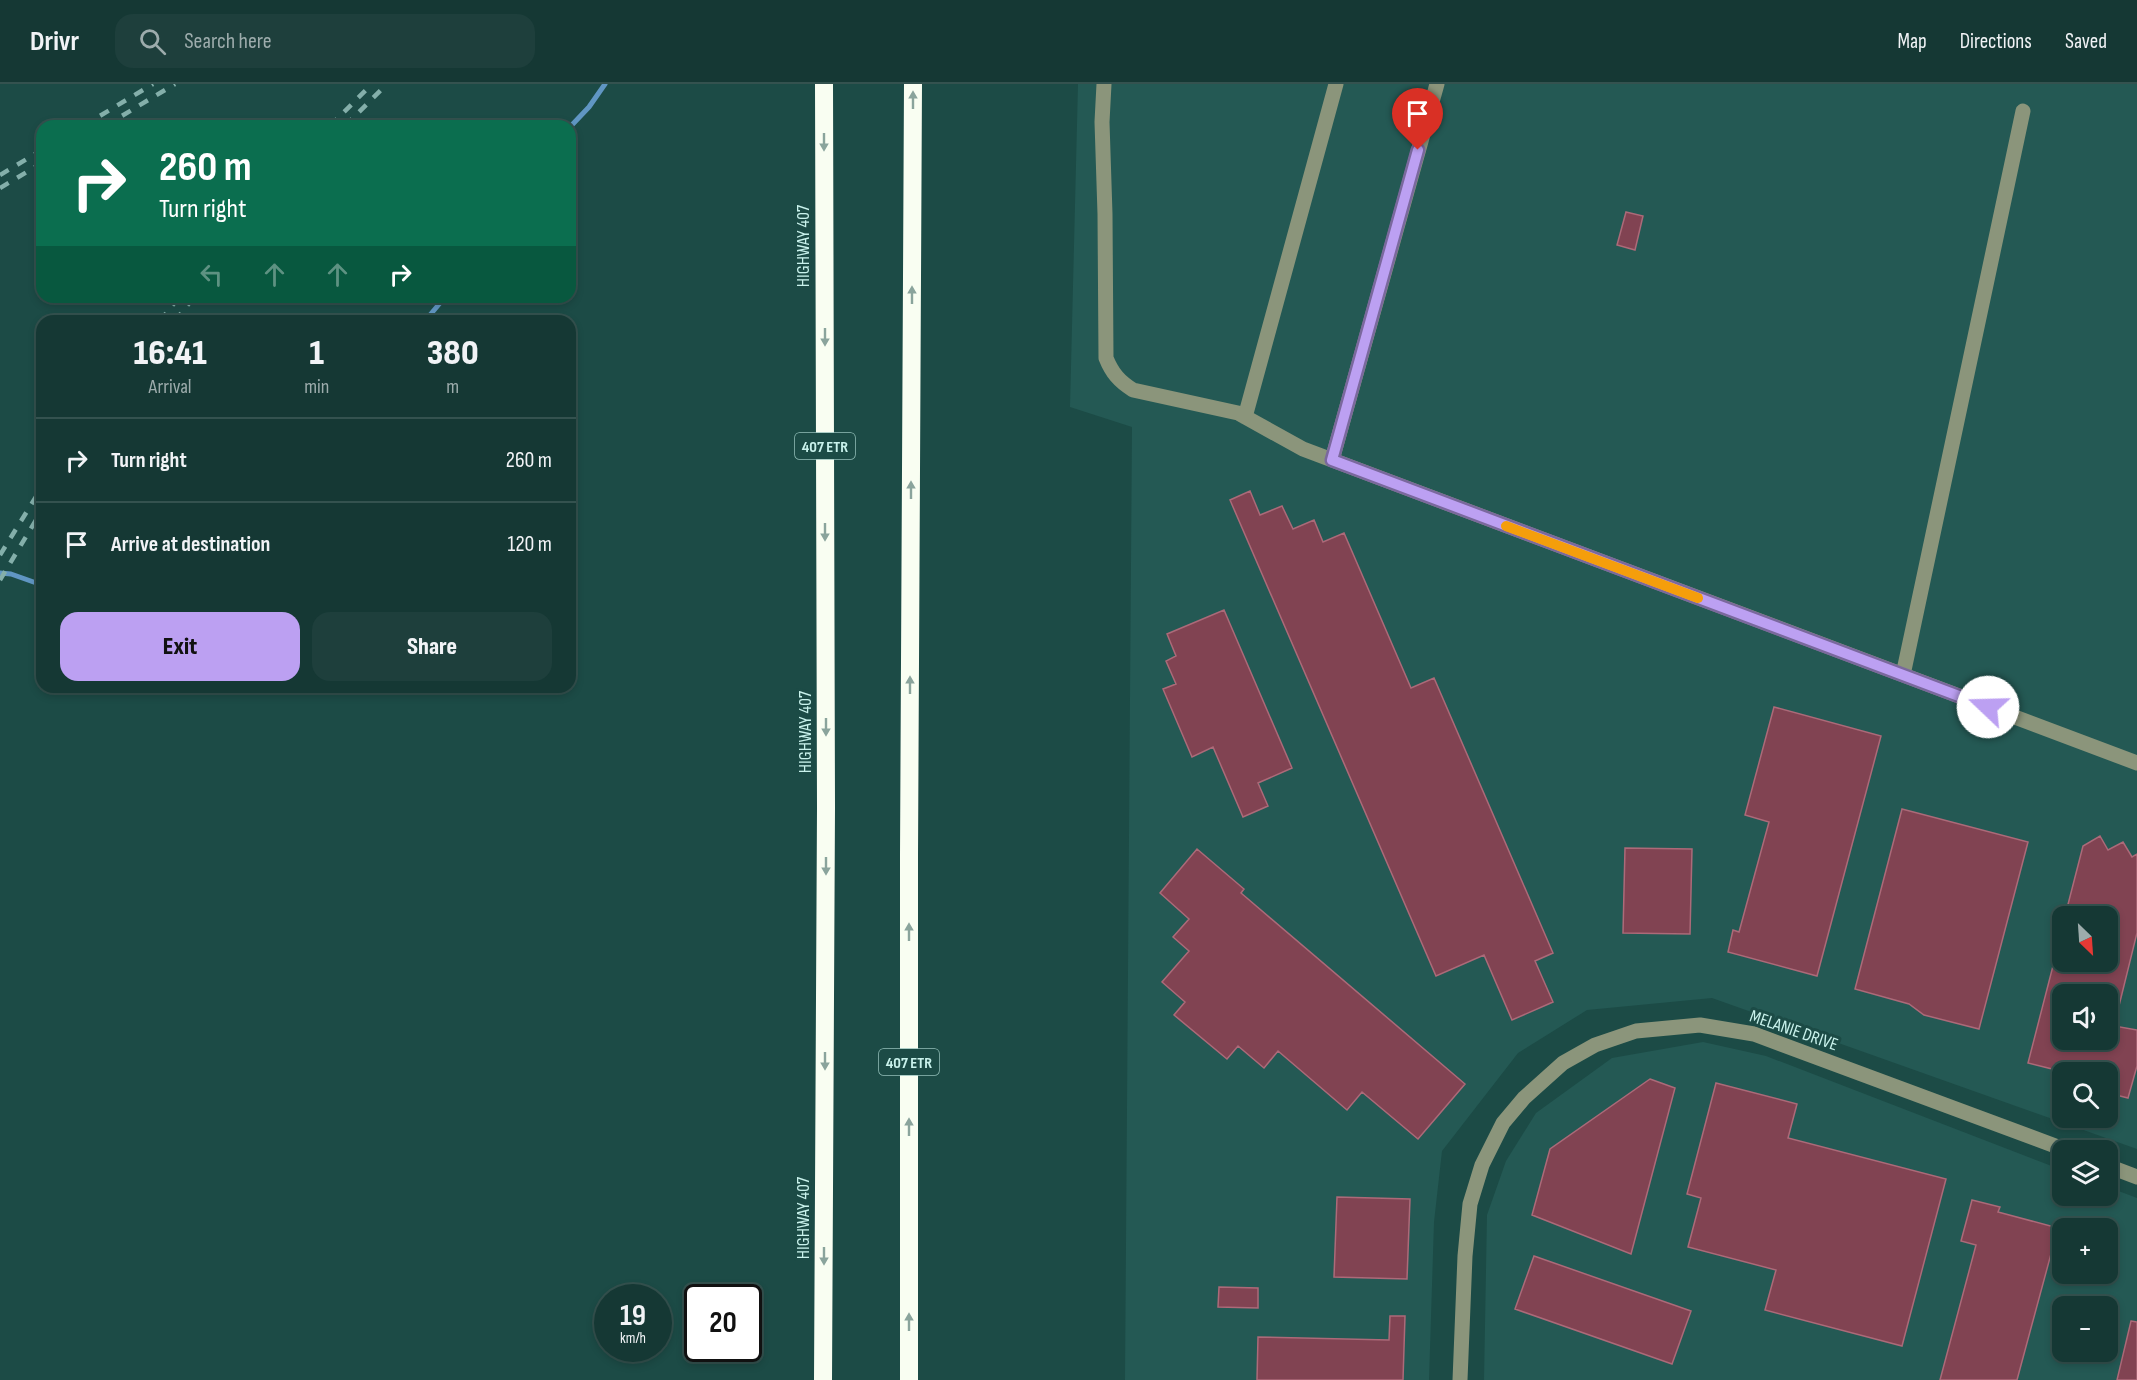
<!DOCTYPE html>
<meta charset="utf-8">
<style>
body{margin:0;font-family:"Sofia Sans Condensed",sans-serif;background:#1e3f3c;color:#f1f3f6;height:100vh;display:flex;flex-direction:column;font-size:22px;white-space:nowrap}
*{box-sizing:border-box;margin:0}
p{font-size:20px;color:#9dacac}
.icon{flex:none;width:33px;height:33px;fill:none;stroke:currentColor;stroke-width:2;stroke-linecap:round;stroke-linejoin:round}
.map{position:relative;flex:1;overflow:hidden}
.side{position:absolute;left:36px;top:231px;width:540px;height:378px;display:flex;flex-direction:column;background:#153834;border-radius:18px;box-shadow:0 3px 9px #0003,0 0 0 2px #34524f}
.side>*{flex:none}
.banner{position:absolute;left:36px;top:36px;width:540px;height:183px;border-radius:18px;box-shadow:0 3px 9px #0003,0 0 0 2px #34524f;background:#0b6e4f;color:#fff;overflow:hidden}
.needle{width:39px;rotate:155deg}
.buttons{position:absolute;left:2052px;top:822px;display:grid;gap:12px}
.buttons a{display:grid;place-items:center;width:66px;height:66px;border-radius:12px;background:#153834;box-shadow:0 3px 9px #0003,0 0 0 2px #34524f;font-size:30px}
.speed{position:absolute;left:594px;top:1200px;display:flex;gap:12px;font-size:30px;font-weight:700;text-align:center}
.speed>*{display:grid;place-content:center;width:78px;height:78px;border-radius:50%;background:#153834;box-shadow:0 3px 9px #0003,0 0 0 2px #34524f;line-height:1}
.speed small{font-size:15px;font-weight:400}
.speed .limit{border:3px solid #111;border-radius:9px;background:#fff;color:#111}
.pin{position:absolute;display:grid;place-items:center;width:51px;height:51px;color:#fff;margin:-62px -26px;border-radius:50% 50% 50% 0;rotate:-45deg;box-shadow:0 0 6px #0007}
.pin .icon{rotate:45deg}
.me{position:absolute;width:66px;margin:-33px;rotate:291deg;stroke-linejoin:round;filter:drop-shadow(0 0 4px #0008)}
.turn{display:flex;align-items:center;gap:21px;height:126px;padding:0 24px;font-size:27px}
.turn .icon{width:78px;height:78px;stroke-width:2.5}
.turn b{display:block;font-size:42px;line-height:51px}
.lanes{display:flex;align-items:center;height:57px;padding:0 24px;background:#0003;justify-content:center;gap:30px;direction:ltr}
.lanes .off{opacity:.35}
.eta{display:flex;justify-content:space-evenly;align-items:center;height:102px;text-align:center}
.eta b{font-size:36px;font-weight:800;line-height:42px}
.action{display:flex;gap:12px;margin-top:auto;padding:12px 24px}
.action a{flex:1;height:69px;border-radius:18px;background:#bca0f2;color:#111;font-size:24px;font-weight:800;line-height:69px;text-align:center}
.action a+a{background:#1e3f3c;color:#f1f3f6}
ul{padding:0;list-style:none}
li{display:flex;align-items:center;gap:18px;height:84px;padding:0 24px;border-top:2px solid #34524f}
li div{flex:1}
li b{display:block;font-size:22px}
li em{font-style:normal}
header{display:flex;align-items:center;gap:36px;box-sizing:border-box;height:84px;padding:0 30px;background:#153834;border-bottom:2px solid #34524f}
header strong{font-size:28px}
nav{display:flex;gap:33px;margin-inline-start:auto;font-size:21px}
.search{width:420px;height:54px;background:#1e3f3c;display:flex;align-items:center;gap:15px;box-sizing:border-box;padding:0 21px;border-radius:18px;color:#9dacac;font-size:22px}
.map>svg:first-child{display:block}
.built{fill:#245954;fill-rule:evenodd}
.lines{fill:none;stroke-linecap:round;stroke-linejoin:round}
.stream{stroke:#6096c3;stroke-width:5}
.building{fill:#814352;stroke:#ac6a79;stroke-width:1.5;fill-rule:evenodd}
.minor{stroke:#8b957b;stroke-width:15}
.highway{stroke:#f9fef2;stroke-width:18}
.rail{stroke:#84afaa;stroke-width:4.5;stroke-dasharray:10 10;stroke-linecap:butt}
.oneway{fill:#8aa49c}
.route-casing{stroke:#7a689d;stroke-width:15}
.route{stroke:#bca0f2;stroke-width:10}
.slow{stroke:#f59e0b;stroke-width:10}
.labels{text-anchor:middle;stroke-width:6;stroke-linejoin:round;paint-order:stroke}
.shield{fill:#1c4b46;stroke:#95c0ba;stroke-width:1.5}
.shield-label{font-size:16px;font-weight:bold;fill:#c9f2ec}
.street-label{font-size:18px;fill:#c9f2ec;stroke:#1c4b46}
</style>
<header>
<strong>Drivr</strong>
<div class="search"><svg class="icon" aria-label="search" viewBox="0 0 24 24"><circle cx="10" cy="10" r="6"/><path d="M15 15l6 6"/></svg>Search here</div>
<nav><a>Map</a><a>Directions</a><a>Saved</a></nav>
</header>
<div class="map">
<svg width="2137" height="1296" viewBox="0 0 2137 1296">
<rect width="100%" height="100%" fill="#1c4b46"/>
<path class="built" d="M 1078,0 L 2137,0 L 2137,1065 L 1712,914 L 1587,926 L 1518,969 L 1442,1067 L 1434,1138 L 1429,1296 L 1125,1296 L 1132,343 L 1070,323 ZM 2062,832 L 2108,832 L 2108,878 L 2062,878 ZM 2062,910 L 2108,910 L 2108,956 L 2062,956 ZM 2062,988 L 2108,988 L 2108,1034 L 2062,1034 Z
M 1703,958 L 1766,972 L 2062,1086 L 2062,1112 L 2108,1112 L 2108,1103 L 2137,1114 L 2137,1296 L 1484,1296 L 1487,1131 L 1506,1077 L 1536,1029 L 1612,974 ZM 2062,1144 L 2108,1144 L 2108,1190 L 2062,1190 ZM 2062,1222 L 2108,1222 L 2108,1268 L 2062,1268 Z"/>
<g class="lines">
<path class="stream" d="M 570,43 L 589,23 L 605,0
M 425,237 L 445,213
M 0,489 L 11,490 L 42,501"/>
</g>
<path class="building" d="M 1626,128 L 1643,132 L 1635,166 L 1617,161 Z
M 1250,407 L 1260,431 L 1282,422 L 1293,445 L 1314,436 L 1323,458 L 1344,449 L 1411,604 L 1434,594 L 1553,869 L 1535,877 L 1553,918 L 1512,936 L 1484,871 L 1436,892 L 1230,416 Z
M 1224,526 L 1292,684 L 1258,699 L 1268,722 L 1243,733 L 1213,663 L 1192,673 L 1163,605 L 1176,600 L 1166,577 L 1176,572 L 1167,550 Z
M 1774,623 L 1881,652 L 1817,892 L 1728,868 L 1733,846 L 1739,848 L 1769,738 L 1745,731 Z
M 1902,725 L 2028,758 L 1979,945 L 1924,931 L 1909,920 L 1855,905 Z
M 2100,752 L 2108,766 L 2123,758 L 2132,773 L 2137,770 L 2137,849 L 2114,942 L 2137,946 L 2137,982 L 2128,1014 L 2108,1009 L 2108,988 L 2054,988 L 2052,985 L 2028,979 L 2054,878 L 2108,878 L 2108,832 L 2065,832 L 2083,762 ZM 2062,910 L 2108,910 L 2108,956 L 2062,956 Z
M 1625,764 L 1692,765 L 1690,850 L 1623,849 Z
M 1197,765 L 1244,805 L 1241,809 L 1465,1000 L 1418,1055 L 1362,1008 L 1347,1026 L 1278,967 L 1264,984 L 1238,962 L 1227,975 L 1174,931 L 1185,918 L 1162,898 L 1189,867 L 1173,853 L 1189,835 L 1160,809 Z
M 1650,995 L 1675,1004 L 1631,1170 L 1532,1131 L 1550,1065 Z
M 1716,999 L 1797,1020 L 1788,1054 L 1946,1095 L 1902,1262 L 1765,1226 L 1776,1186 L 1688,1163 L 1701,1114 L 1687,1110 Z
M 1337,1113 L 1410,1115 L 1407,1195 L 1334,1193 Z
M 1972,1116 L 2000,1123 L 1998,1128 L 2058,1144 L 2017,1296 L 1940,1296 L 1976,1161 L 1961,1157 Z
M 1534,1172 L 1691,1227 L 1672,1280 L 1515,1225 Z
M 1219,1203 L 1258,1204 L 1258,1224 L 1218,1223 Z
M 1390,1232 L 1405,1232 L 1403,1296 L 1257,1296 L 1258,1253 L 1389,1256 Z
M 2131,1237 L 2137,1238 L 2137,1296 L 2117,1296 Z"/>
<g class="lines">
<path class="minor" d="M 1104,0 L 1102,38 L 1105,130 L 1106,274 C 1112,289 1119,297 1133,306 L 1238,329 L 1303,365 L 2137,679
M 1245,333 L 1336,0
M 1332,376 L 1437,0
M 1903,591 L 2023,27
M 2108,1082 L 2137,1093
M 1460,1296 L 1465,1172 L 1470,1120 L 1482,1081 L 1503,1039 L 1524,1014 L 1563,979 L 1595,961 L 1636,947 L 1700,941 L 1754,950 L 2066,1066"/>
<path class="highway" d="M 823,1296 L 826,724 L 824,0
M 909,1296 L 909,771 L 913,0"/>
<path class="rail" d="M 83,42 L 153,0
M 105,42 L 175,0
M 330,42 L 372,0
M 345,42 L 387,0
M 0,91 L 42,66
M 0,104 L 42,79
M 160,237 L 179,213
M 175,237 L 194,213
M 0,471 L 42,403
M 0,496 L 42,426"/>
</g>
<defs><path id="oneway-solid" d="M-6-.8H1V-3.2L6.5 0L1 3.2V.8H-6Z" transform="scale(1.5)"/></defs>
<g class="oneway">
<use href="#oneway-solid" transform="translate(913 16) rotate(-90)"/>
<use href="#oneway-solid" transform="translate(824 58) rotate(90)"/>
<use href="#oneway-solid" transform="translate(912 211) rotate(-90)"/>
<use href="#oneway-solid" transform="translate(825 253) rotate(90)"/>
<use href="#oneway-solid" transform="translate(911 406) rotate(-90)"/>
<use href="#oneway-solid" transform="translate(825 448) rotate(90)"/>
<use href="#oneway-solid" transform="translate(910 601) rotate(-90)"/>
<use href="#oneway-solid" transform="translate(826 643) rotate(90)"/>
<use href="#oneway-solid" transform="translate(826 782) rotate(90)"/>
<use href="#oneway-solid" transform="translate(909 848) rotate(-90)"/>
<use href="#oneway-solid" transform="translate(825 977) rotate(90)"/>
<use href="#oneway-solid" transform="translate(909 1043) rotate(-90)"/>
<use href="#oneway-solid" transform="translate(824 1172) rotate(90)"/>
<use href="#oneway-solid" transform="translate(909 1238) rotate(-90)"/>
</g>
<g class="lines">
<g class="route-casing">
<path id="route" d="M 1418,66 L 1332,376 L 1988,623"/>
</g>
<use href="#route" class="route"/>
<path class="slow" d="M 1506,442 L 1698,514"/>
</g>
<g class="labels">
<g class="shield">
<rect x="795" y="349" width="60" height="26" rx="4.5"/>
<rect x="879" y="965" width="60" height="26" rx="4.5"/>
</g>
<g class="shield-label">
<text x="825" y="368">407 ETR</text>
<text x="909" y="984">407 ETR</text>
</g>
<g class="street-label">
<text transform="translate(803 162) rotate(-90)" y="6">HIGHWAY 407</text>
<text transform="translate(805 648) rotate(-90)" y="6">HIGHWAY 407</text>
<text transform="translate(1794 946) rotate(19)" y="6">MELANIE DRIVE</text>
<text transform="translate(803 1134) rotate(-90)" y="6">HIGHWAY 407</text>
</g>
</g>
</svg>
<div class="buttons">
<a><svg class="needle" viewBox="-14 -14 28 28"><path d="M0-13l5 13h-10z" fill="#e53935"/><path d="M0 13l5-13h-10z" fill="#9dacac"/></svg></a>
<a><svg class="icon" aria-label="sound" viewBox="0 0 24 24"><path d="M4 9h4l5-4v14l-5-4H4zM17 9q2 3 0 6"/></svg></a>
<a><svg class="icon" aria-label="search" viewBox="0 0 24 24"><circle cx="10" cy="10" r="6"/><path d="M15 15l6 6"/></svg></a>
<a><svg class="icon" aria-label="layers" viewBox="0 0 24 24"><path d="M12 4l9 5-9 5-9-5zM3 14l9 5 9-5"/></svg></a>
<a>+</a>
<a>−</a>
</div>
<div class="speed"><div>19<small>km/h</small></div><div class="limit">20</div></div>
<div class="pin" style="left:1418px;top:66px;background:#d93025"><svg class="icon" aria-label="arrive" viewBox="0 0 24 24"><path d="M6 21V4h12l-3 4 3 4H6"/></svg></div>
<svg class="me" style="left:1988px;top:623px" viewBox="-20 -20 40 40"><circle r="19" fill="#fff"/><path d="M0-13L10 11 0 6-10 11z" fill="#bca0f2"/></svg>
<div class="banner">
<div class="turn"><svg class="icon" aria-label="right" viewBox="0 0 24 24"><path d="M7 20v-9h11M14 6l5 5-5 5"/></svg><div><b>260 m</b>Turn right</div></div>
<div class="lanes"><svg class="icon off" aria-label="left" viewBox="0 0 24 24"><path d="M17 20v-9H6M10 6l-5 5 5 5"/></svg><svg class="icon off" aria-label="ahead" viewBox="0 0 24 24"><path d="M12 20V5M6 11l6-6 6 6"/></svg><svg class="icon off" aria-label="ahead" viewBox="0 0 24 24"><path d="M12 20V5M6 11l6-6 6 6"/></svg><svg class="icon" aria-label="right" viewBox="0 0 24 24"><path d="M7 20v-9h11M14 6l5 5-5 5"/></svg></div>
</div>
<section class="side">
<div class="eta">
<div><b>16:41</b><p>Arrival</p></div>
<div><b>1</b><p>min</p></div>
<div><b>380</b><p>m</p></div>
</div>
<ul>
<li><svg class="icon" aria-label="right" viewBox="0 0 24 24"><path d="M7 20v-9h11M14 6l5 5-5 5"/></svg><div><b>Turn right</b></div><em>260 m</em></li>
<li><svg class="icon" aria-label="arrive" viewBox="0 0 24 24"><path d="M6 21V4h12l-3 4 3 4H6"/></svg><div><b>Arrive at destination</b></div><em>120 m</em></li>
</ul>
<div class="action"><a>Exit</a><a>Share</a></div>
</section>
</div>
